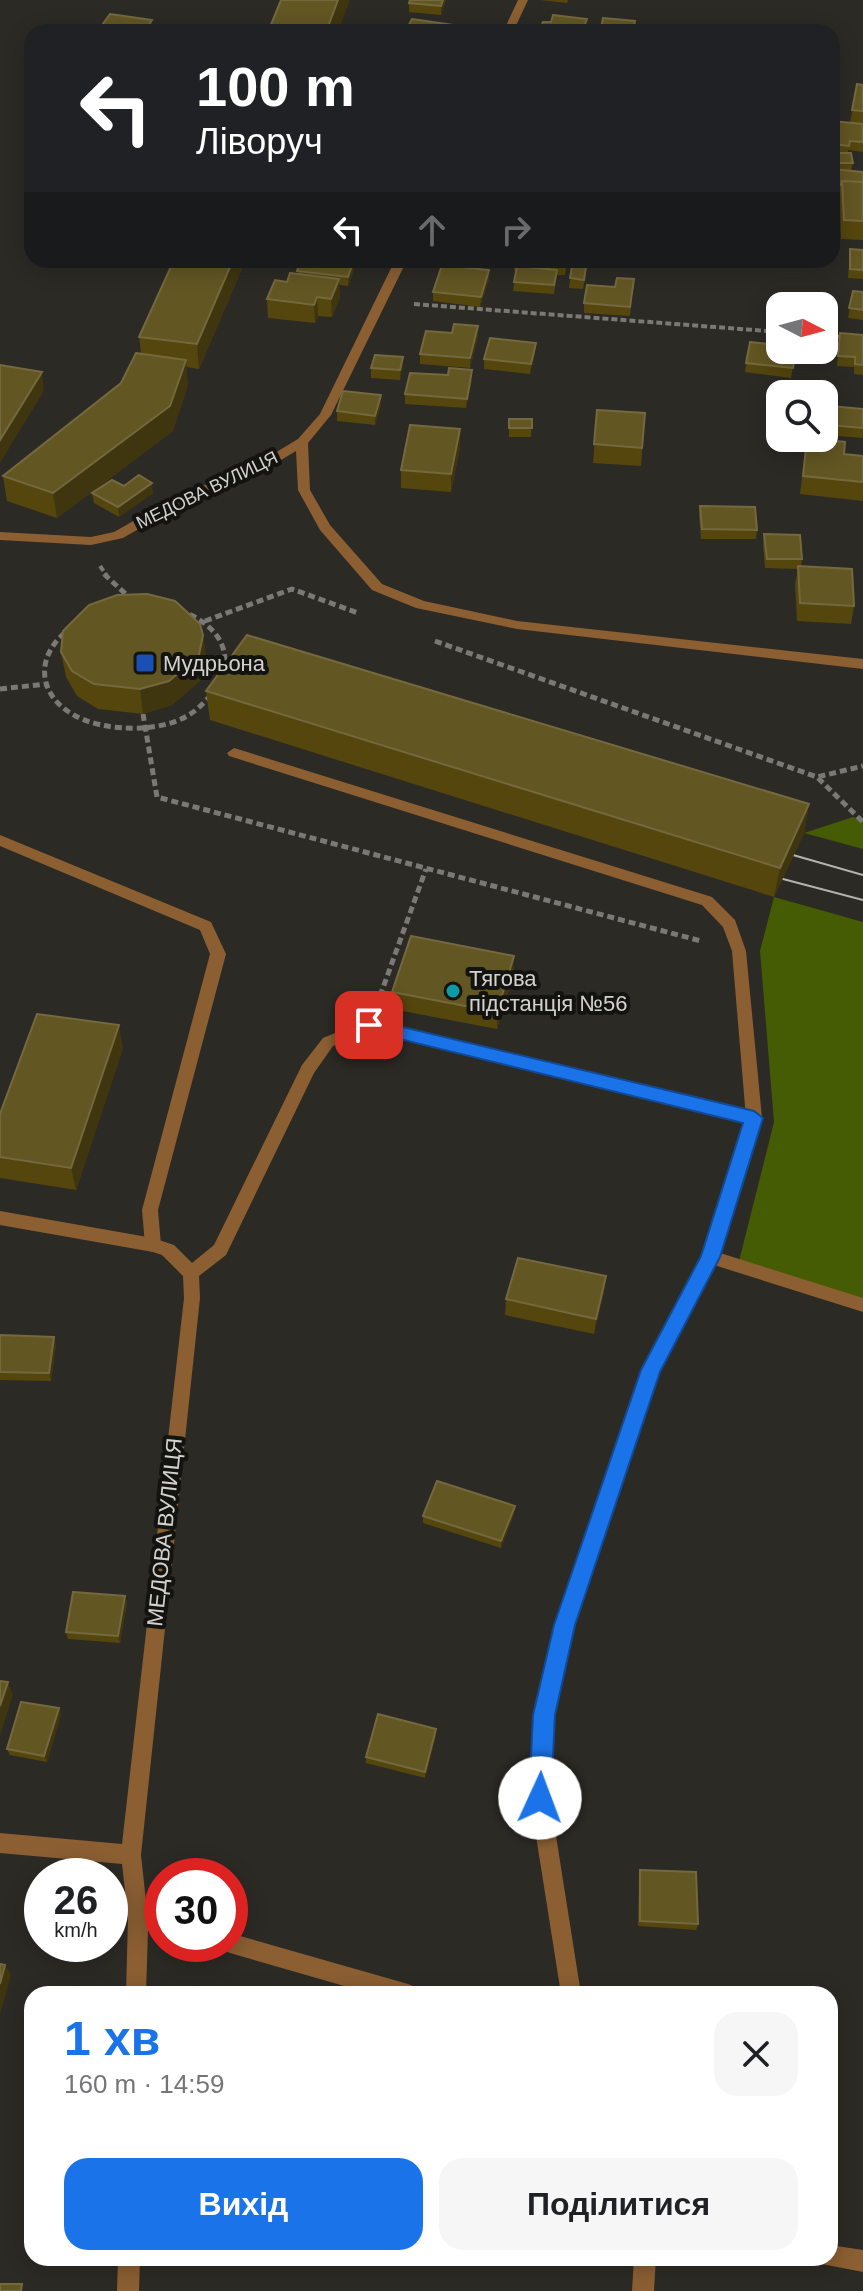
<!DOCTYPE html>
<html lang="uk">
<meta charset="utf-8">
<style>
body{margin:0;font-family:Arial,sans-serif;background:#f6f6f6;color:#202124;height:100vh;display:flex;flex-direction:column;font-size:30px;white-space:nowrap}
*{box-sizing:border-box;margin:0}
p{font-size:26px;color:#757577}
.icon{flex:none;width:44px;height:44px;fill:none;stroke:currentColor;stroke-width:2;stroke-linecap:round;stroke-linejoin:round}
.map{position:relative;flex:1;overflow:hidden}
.panel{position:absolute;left:24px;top:1986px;width:814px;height:280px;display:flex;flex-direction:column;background:#fff;border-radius:24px;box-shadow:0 4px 20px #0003}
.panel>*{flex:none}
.guide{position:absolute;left:24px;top:24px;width:816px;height:244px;border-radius:24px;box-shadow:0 4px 20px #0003;background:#202124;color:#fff;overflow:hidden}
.needle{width:52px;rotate:96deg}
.buttons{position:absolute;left:766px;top:292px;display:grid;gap:16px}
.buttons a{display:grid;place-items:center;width:72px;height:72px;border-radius:16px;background:#fff;box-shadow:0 4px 20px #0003;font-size:40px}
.speed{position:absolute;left:24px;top:1858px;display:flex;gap:16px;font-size:40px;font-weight:700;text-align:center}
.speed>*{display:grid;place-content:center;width:104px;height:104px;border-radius:50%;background:#fff;box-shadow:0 4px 20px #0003;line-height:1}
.speed small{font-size:20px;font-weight:400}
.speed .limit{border:12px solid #d22;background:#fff;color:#111}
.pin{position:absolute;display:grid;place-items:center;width:68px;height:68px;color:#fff;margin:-34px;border-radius:16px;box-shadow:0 4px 12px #0006}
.me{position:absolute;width:88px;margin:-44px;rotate:2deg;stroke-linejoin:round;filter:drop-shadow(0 0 6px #0008)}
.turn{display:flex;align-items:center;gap:28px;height:168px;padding:0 40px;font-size:36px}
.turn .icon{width:104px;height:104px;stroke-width:2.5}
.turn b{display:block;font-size:56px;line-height:68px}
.lanes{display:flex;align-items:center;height:76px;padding:0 40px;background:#0003;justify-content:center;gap:40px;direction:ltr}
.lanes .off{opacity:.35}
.round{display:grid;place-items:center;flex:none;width:84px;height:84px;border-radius:24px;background:#f6f6f6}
.head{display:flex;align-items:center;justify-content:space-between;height:136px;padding:0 40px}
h1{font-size:48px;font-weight:800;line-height:60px;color:#1a73e8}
.cta{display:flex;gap:16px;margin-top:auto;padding:16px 40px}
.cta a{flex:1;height:92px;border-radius:24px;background:#1a73e8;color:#fff;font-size:32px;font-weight:800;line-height:92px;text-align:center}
.cta a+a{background:#f6f6f6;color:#202124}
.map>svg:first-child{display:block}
.green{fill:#455b04}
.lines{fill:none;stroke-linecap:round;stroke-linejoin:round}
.path-far1{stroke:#7a7975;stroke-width:4;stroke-dasharray:6 3;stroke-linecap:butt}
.path{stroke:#7a7975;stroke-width:5;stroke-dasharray:7 4;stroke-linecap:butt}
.lane{fill:#8b5f32;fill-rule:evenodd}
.street{fill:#8b5f32;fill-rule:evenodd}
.tram{stroke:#b4b3b0;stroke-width:2}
.wall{fill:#55460e}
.shaded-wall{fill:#3f350f}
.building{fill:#625623;stroke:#74693e;stroke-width:2}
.route{fill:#1a73e8;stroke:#114b97;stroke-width:2}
.transit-dot{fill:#1a4fb4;stroke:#131310;stroke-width:3}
.culture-dot{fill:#0f9aa8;stroke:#131310;stroke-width:3}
.labels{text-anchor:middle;stroke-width:8;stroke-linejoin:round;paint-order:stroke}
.far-street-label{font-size:18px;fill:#d3d2cf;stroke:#131310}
.poi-label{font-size:22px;fill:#d3d2cf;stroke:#131310;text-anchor:start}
.street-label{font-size:22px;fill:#d3d2cf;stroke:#131310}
</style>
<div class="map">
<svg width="863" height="2291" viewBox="0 0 863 2291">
<rect width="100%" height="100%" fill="#2c2a25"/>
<path class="green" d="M 853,817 L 863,820 L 863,849 L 804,833 Z
M 774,897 L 863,922 L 863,1305 L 738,1265 L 774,1122 L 760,951 Z"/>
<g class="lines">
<path class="path-far1" d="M 414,304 L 780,332
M 824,336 L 842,337
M 100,566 L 107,576"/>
<path class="path" d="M 104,574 L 131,599
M 136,604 C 151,606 170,606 184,612 C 235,633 237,675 197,709 C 182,722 160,727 141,728 C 21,733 6,624 136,604 Z
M 205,621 L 292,589 L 358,613
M 435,641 L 817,777 L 863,766
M 0,689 L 46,684
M 143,714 L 157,797 L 701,941
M 818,778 L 863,822
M 380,996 L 426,869"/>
<path class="lane" d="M 234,748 L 712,897 L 735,920 L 746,951 L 762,1118 L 760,1122 L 748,1122 L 746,1118 L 732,951 L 723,927 L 702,905 L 229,756 L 227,753 Z
M 0,835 L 211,922 L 226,954 L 158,1210 L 161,1245 L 159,1250 L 153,1252 L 147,1250 L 145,1245 L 142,1210 L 210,954 L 200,930 L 0,846 Z"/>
<path class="street" d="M 518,0 L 528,0 L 513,32 L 503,32 Z
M 395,260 L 407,260 L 331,415 L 308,443 L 310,490 L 330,525 L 382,584 L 424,601 L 517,621 L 863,659 L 863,669 L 517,629 L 416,608 L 372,590 L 320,530 L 298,490 L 296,451 L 246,481 L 196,496 L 123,538 L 91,545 L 0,540 L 0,532 L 91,537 L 114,532 L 188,490 L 238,475 L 298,439 L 320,414 Z
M 369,1019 L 760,1114 L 762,1118 L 720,1253 L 863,1298 L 863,1312 L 714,1265 L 659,1371 L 573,1625 L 553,1715 L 550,1798 L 581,1994 L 561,1994 L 530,1798 L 535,1715 L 555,1625 L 642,1370 L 702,1256 L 745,1122 L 370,1031 L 333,1046 L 314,1073 L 226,1255 L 199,1276 L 200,1298 L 141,1855 L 147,1910 L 162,1914 L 162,1934 L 148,1930 L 146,1994 L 126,1994 L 128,1917 L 122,1864 L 0,1853 L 0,1833 L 122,1844 L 184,1298 L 183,1276 L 162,1255 L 153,1252 L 0,1225 L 0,1211 L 153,1238 L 174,1245 L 192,1263 L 214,1245 L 302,1065 L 323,1038 Z
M 230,1933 L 408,1984 L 415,1987 L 418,1994 L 372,1994 L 230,1953 L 223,1950 L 220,1944 L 230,1944 Z
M 830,2245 L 863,2250 L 863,2272 L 822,2264 L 820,2258 L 830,2258 Z
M 118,2258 L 140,2258 L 139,2291 L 117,2291 Z
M 634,2258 L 656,2258 L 654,2291 L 632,2291 Z"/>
<path class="tram" d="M 793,855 L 863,875
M 783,879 L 863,900"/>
</g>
<path class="wall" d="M 446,0 L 441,15 L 409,12 L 409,3 Z
M 540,0 L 568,0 L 567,3 Z
M 857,84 L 863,85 L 863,152 L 848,150 L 848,153 L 853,163 L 851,171 L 863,172 L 863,240 L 841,239 L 840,194 L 832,194 L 832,121 L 850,123 Z
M 32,123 L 32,149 L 29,149 L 27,131 Z
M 850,249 L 863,250 L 863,279 L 848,278 Z
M 356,260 L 356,264 L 348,286 L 339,285 L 340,297 L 332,317 L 318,316 L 315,323 L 268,318 L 267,299 L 287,282 L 297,274 L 297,271 Z
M 448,260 L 494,260 L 493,266 Z
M 515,260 L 567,260 L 565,275 L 557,275 L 554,294 L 513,291 L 516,271 L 514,271 Z
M 573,260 L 588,260 L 583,289 L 569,288 Z
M 643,260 L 688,260 L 687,266 L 643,261 Z
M 244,264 L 199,369 L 186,367 L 188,385 L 173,431 L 57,518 L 7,501 L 3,476 L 121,383 L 141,353 L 139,337 Z
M 489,270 L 489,279 L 480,307 L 433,301 L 433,292 Z
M 634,279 L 630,316 L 584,313 L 584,303 L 615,287 Z
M 853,291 L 863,292 L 863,320 L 848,318 Z
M 452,333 L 478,336 L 470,368 L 420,364 L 420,354 Z
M 840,333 L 863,335 L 863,375 L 854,374 L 854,367 L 837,366 Z
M 750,342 L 796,350 L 791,378 L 745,372 Z
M 535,353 L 530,374 L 484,369 L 484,359 Z
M 403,357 L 403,367 L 400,380 L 371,378 L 371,368 Z
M 472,370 L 472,380 L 466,408 L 405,404 L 405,394 L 448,375 Z
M 381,395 L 381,405 L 375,425 L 337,421 L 337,411 Z
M 830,406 L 863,409 L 863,438 L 827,435 Z
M 597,410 L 645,413 L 641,466 L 593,463 Z
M 509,419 L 532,419 L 531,437 L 509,437 Z
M 807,438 L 844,454 L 863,456 L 863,501 L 800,494 Z
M 460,447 L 451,492 L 401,488 L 401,470 Z
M 124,486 L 153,493 L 119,517 L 94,503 L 92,493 Z
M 700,506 L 757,530 L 756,539 L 701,539 L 699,516 Z
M 764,534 L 802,559 L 801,566 L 854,606 L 851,624 L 797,621 L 795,584 L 798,569 L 765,568 L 763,544 Z
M 203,635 L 206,659 L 201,680 L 172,705 L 143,714 L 98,709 L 77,696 L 66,677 L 61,652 Z
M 206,691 L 809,804 L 804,833 L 774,897 L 210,720 Z
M 514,973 L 497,1029 L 392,1009 L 392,992 Z
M 123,1048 L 76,1190 L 0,1178 L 0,1114 Z
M 606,1276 L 604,1292 L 594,1334 L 505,1315 L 506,1299 Z
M 0,1335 L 56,1345 L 51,1381 L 0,1380 Z
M 515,1506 L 514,1514 L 501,1548 L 423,1523 L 423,1516 Z
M 125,1596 L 127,1603 L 120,1643 L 68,1639 L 66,1632 Z
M 61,1715 L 47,1762 L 10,1755 L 7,1749 Z
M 436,1735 L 425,1778 L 366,1763 L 366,1757 Z
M 640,1870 L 698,1924 L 696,1930 L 638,1926 L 639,1876 Z"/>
<path class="shaded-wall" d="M 338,0 L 350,0 L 338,32 L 326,32 Z
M 443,0 L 446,0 L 441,15 L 441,6 Z
M 152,20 L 153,32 L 144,32 Z
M 233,260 L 243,260 L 244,264 L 199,369 L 197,344 Z
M 354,260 L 356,260 L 356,264 L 348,286 L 348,277 Z
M 489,270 L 489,279 L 480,307 L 481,297 Z
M 339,279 L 340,297 L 332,317 L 331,299 Z
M 317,297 L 318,316 L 315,323 L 314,305 Z
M 478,326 L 478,336 L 470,368 L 470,358 Z
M 536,343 L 535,353 L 530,374 L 531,364 Z
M 403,357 L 403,367 L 400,380 L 400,370 Z
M 186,360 L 188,385 L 173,431 L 57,518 L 53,493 Z
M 472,370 L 472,380 L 466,408 L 467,399 Z
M 42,372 L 44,391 L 0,463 L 0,440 Z
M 381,395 L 381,405 L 375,425 L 375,416 Z
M 460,429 L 460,447 L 451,492 L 451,474 Z
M 152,483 L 153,493 L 119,517 L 118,507 Z
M 203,635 L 206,659 L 201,680 L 172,705 L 143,714 L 140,689 Z
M 809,804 L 804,833 L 774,897 L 780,868 Z
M 514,956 L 514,973 L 497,1029 L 497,1012 Z
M 119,1025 L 123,1048 L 76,1190 L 71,1168 Z
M 606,1276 L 604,1292 L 594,1334 L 596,1319 Z
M 54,1337 L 56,1345 L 51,1381 L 49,1373 Z
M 515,1506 L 514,1514 L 501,1548 L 501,1541 Z
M 125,1596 L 127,1603 L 120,1643 L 118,1636 Z
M 8,1682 L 13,1695 L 0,1736 L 0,1706 Z
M 59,1708 L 61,1715 L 47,1762 L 44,1756 Z
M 436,1729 L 436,1735 L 425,1778 L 425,1772 Z
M 5,1965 L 11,1975 L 0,2015 L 0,1984 Z"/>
<path class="building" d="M 281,0 L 338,0 L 326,32 L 268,32 Z
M 410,0 L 443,0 L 441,6 L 409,3 Z
M 110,14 L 152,20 L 144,32 L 97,32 Z
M 553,15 L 587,19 L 582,32 L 539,32 L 543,22 L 551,22 Z
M 603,18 L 635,21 L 633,32 L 600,32 Z
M 412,19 L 454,25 L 451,32 L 405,32 Z
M 857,84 L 863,85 L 863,111 L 852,110 Z
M 832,121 L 863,124 L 863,142 L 850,141 L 849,146 L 832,144 Z
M 32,123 L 32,132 L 27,131 Z
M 832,153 L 851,153 L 853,163 L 832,163 Z
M 832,169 L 863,172 L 863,182 L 842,181 L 841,185 L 832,184 Z
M 842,181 L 863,182 L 863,221 L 844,220 Z
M 850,249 L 863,250 L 863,270 L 850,269 Z
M 174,260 L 233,260 L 197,344 L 139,337 Z
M 301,260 L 354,260 L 348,277 L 297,271 Z
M 515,260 L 566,260 L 565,266 L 515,262 Z
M 573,260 L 587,260 L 584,280 L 570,278 Z
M 442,265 L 489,270 L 481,297 L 433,292 Z
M 517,266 L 557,270 L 554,285 L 514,282 Z
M 290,273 L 339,279 L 331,299 L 317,297 L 314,305 L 267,299 L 275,280 L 287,282 Z
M 617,278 L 634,279 L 630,307 L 584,303 L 587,285 L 615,287 Z
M 853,291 L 863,292 L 863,310 L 849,308 Z
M 454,324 L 478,326 L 470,358 L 420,354 L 426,331 L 452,333 Z
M 840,333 L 863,335 L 863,365 L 855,364 L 855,357 L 838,356 Z
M 490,338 L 536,343 L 531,364 L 484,359 Z
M 750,342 L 780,345 L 780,350 L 796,350 L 793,368 L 746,363 Z
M 136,353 L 186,360 L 170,406 L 53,493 L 3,476 L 121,383 Z
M 375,355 L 403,357 L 400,370 L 371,368 Z
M 0,365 L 42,372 L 0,440 Z
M 449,368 L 472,370 L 467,399 L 405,394 L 410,373 L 448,375 Z
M 343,391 L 381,395 L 375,416 L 337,411 Z
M 830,406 L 863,409 L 863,428 L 829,425 Z
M 597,410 L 645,413 L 642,448 L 594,444 Z
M 509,419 L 532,419 L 532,428 L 509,428 Z
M 410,425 L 460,429 L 451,474 L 401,470 Z
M 807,438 L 845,442 L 844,454 L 863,456 L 863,482 L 803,476 Z
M 139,475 L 152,483 L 118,507 L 92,493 L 112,480 L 124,486 Z
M 700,506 L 755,507 L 757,530 L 702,529 Z
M 764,534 L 800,535 L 802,559 L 767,559 Z
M 798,566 L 852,569 L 854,606 L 800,603 Z
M 147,594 L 175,601 L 200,624 L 203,635 L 199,655 L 169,681 L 140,689 L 94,684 L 72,671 L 61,652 L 63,631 L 89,605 L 117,595 Z
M 247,635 L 809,804 L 780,868 L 206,691 Z
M 411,936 L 514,956 L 497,1012 L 392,992 Z
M 37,1014 L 119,1025 L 71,1168 L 0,1157 L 0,1114 Z
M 518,1258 L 606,1276 L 596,1319 L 506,1299 Z
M 0,1335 L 54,1337 L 49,1373 L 0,1372 Z
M 437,1481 L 515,1506 L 501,1541 L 423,1516 Z
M 73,1592 L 125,1596 L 118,1636 L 66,1632 Z
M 0,1681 L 8,1682 L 0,1706 Z
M 21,1702 L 59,1708 L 44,1756 L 7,1749 Z
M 378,1714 L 436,1729 L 425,1772 L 366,1757 Z
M 640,1870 L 696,1872 L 698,1924 L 640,1921 Z
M 0,1964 L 5,1965 L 0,1984 Z
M 0,2284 L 22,2284 L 21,2291 L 0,2291 Z"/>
<path class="route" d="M 369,1019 L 754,1111 L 763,1118 L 720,1257 L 660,1372 L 575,1625 L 555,1715 L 551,1798 L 548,1806 L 540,1809 L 533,1806 L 529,1798 L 533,1715 L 554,1625 L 641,1370 L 701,1256 L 743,1123 L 363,1030 L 363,1021 Z"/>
<rect class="transit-dot" x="135" y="653" width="20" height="20" rx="4"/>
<circle class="culture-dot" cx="453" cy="991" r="8"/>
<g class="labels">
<g class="far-street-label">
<text transform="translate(207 490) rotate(-26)" y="6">МЕДОВА ВУЛИЦЯ</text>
</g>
<g class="poi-label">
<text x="163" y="671">Мудрьона</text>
<text x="469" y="986">Тягова<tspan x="469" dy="25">підстанція №56</tspan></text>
</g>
<g class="street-label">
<text transform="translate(164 1532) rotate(-84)" y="8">МЕДОВА ВУЛИЦЯ</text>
</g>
</g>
</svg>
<div class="buttons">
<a><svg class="needle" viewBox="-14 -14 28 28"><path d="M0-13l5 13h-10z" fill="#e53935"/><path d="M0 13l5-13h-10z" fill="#757577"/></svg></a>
<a><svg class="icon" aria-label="search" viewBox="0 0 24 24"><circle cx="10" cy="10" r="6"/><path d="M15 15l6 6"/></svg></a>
</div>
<div class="speed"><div>26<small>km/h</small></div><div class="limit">30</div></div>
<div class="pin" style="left:369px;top:1025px;background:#d93025"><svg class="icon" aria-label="arrive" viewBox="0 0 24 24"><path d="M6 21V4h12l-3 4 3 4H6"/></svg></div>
<svg class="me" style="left:540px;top:1798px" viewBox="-20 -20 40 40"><circle r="19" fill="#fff"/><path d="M0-13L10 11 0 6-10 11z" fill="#1a73e8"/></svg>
<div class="guide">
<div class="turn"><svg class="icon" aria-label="left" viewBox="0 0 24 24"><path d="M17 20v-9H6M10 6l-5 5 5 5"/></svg><div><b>100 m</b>Ліворуч</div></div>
<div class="lanes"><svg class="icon" aria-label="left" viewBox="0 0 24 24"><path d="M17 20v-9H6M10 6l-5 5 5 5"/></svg><svg class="icon off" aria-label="ahead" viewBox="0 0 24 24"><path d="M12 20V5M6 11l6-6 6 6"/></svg><svg class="icon off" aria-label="right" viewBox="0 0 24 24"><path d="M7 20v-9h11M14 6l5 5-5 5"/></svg></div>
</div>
<section class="panel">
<div class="head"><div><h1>1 хв</h1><p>160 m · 14:59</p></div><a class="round"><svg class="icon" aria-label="close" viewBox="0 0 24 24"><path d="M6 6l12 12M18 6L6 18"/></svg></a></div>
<div class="cta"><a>Вихід</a><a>Поділитися</a></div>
</section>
</div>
